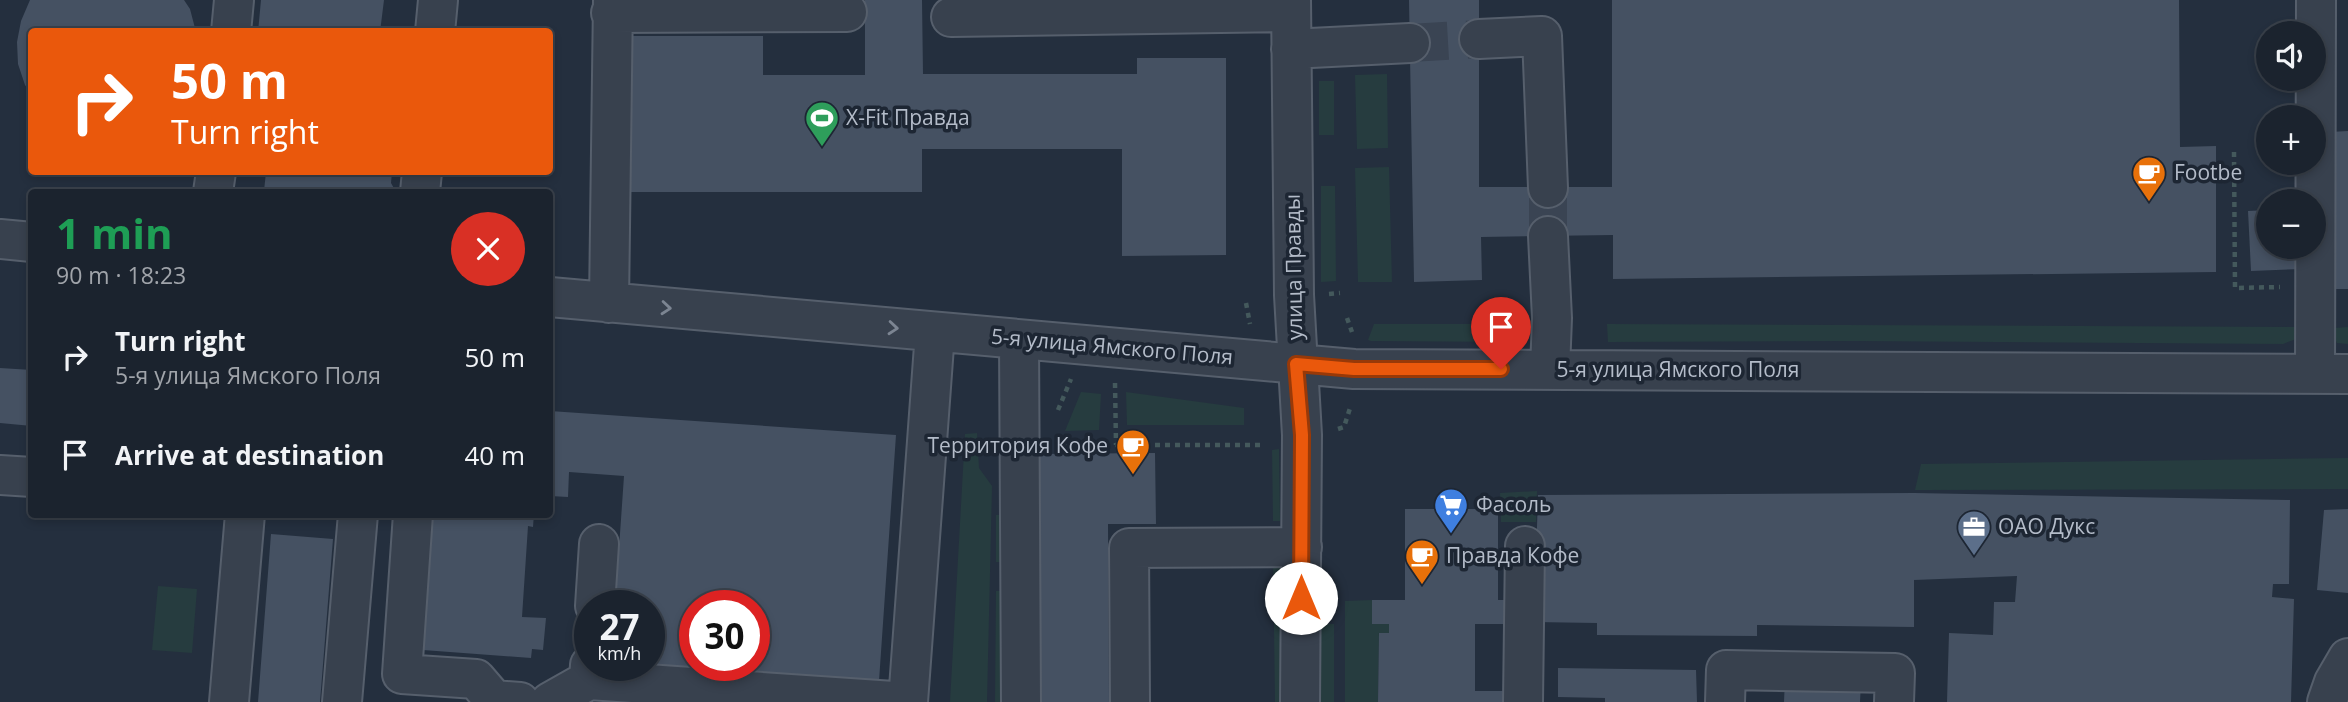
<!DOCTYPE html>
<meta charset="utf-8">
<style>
body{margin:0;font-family:"Open Sans",sans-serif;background:#242b36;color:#f1f3f6;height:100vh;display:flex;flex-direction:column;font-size:26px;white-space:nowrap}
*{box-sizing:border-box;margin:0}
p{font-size:23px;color:#a0a4aa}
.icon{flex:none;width:38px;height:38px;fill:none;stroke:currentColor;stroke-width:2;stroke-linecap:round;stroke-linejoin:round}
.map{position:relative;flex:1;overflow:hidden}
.details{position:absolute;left:28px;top:189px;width:525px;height:329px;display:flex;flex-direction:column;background:#1b232e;border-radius:7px;box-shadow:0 4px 10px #0003,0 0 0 2px #39404a}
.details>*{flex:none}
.guide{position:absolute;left:28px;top:28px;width:525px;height:147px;border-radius:7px;box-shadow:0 4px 10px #0003,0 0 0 2px #39404a;background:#ea580c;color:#fff;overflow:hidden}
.tools{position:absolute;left:2256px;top:21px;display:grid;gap:14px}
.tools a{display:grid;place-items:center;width:70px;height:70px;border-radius:50%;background:#1b232e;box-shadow:0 4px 10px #0003,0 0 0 2px #39404a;font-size:35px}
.speed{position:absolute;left:574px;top:590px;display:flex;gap:14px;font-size:35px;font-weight:700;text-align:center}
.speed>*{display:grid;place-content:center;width:91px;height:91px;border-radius:50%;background:#1b232e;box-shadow:0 4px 10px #0003,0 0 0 2px #39404a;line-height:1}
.speed small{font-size:18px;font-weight:400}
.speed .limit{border:10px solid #d22;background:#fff;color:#111}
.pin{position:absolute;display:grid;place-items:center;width:60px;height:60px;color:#fff;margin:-72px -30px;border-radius:50% 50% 50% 0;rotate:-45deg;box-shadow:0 0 7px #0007}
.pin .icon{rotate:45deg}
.me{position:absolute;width:77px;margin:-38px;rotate:0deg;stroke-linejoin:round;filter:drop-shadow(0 0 5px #0008)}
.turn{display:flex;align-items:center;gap:24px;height:147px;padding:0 28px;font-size:32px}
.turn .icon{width:91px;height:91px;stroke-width:2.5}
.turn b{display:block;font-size:49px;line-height:60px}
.round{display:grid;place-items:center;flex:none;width:74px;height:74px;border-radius:37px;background:#242b36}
.headline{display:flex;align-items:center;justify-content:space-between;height:119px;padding:0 28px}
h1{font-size:42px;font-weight:700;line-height:52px;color:#1e9e55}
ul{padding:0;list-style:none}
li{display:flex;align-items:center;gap:21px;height:98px;padding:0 28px}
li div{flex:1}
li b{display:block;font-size:26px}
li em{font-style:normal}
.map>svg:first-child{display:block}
.green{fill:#263c3f}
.building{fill:#455162;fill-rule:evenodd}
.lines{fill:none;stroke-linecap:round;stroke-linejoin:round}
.minor-tunnel{stroke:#3a4453;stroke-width:38;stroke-dasharray:38 19;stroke-linecap:butt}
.minor-casing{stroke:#565f6c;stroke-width:42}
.path{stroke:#44595c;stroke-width:4.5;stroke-dasharray:5 5;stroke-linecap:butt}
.minor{stroke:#38414e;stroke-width:38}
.oneway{stroke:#7c8592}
.route-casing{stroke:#983908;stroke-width:18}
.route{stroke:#ea580c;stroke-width:12}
.labels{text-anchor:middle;stroke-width:7;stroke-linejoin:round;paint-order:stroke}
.poi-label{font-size:21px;fill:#b4bcc9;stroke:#1d2633;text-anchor:start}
.street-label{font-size:21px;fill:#b4bcc9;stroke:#1d2633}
</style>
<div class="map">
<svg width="2348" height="702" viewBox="0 0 2348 702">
<rect width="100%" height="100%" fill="#242f3e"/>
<path class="green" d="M 1387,74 L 1388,148 L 1357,149 L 1355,75 Z
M 1319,81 L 1334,81 L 1334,135 L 1319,135 Z
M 1389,167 L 1392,282 L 1358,282 L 1355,168 Z
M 1335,186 L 1336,281 L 1321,282 L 1321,186 Z
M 1374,324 L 1514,324 L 1515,342 L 1371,341 L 1368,340 Z
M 1607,324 L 2304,327 L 2296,339 L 2283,344 L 1855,341 L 1608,342 Z
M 2348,327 L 2348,344 L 2337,343 L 2333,335 L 2334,328 Z
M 1081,392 L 1101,394 L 1099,430 L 1065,431 Z
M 1126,392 L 1244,408 L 1244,425 L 1127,425 Z
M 977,433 L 979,468 L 992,486 L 987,702 L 950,702 L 965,434 Z
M 1279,449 L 1280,521 L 1273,521 L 1272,450 Z
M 2348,458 L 2348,489 L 1915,490 L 1921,464 Z
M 1537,491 L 1536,522 L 1501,522 L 1500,493 Z
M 996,515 L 1011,515 L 1011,562 L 996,562 Z
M 1273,558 L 1280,558 L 1281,702 L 1275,702 Z
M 158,586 L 197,589 L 192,653 L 152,650 Z
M 996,591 L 1011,591 L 1010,702 L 995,702 Z
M 1372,600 L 1372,624 L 1389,624 L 1389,633 L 1379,633 L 1378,702 L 1345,702 L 1345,601 Z
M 1321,624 L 1334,624 L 1334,702 L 1321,702 Z"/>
<path class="building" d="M 30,0 L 184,0 L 190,9 L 196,32 L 32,32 L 32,95 L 25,85 L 18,64 L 17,42 L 21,21 Z
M 261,0 L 384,0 L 380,32 L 258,32 Z
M 865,0 L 922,0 L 923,74 L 1137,74 L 1137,58 L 1226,58 L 1226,255 L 1122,256 L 1122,149 L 922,149 L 922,192 L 624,192 L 624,36 L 763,36 L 763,75 L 865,75 Z
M 1409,0 L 1479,0 L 1479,187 L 1612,187 L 1612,0 L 2179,0 L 2180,147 L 2216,146 L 2216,272 L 1613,279 L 1613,235 L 1481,237 L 1482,280 L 1414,282 Z
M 2348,131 L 2348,289 L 2332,289 L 2330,132 Z
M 266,172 L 392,172 L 391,183 L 396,192 L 264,191 Z
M 2268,210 L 2268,247 L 2300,247 L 2301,269 L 2251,271 L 2248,211 Z
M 0,368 L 32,370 L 32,426 L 0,423 Z
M 550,411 L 896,435 L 879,681 L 649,665 L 649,606 L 615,606 L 624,476 L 569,472 L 568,497 L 550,496 ZM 695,606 L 754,606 L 754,665 L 695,665 Z
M 1155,453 L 1156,524 L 1108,524 L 1109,702 L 1039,702 L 1037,454 Z
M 1914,493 L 2290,500 L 2289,584 L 2273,584 L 2272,597 L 2294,599 L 2291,702 L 1947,702 L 1949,633 L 1993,635 L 1994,602 L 2015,602 L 2017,576 L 1914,580 L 1914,627 L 1757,625 L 1757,636 L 1597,635 L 1597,623 L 1534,622 L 1538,495 Z
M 1405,509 L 1498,509 L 1498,600 L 1510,600 L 1510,624 L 1475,624 L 1475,691 L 1507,691 L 1507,702 L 1378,702 L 1379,633 L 1389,633 L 1389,624 L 1372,624 L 1372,600 L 1405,600 Z
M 2348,509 L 2348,593 L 2317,590 L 2324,510 Z
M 433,514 L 534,514 L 533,527 L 528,526 L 522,617 L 546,618 L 543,650 L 532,649 L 531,658 L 423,650 Z
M 271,534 L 333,539 L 320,702 L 258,702 Z
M 1558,668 L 1696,670 L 1697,702 L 1605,702 L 1605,698 L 1558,697 Z
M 1785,677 L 1861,681 L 1860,702 L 1784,702 Z"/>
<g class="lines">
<path class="minor-tunnel" d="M 1410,43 L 1479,39
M 1548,236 L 1548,188"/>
<g class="minor-casing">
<path id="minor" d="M 1291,0 L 1294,295 L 1302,435 L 1300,702
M 611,13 L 847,12
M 951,17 L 1291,12
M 231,32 L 234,0
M 435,32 L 438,0
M 1479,39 L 1542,36 L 1548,188
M 1291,49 L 1410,43
M 213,192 L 216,172
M 420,192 L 422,172
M 1548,236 L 1552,318 L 1550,369
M 0,239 L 32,242
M 550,297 L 1354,369 L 2348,374
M 609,303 L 613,0
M 1019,340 L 1021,702
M 2315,374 L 2316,0
M 0,475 L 32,477
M 413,514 L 402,674 L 476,679 L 494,700 L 520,702
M 595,606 L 599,544
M 589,680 L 908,702 L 935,332
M 229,702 L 245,514
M 342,702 L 358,514
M 550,702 L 589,680 L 590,665
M 1130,702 L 1129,548 L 1302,547
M 1523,702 L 1525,546
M 1725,702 L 1726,670 L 1895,673 L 1894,702
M 2327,702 L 2334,682 L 2348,658"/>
</g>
<path class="path" d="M 2234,152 L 2235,288 L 2280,287
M 1329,294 L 1340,293
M 1246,303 L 1250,324
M 1347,318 L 1352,332
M 1115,383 L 1116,445
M 1058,410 L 1071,379
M 1338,429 L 1344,427 L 1351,405
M 1055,445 L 1261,445"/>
<use href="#minor" class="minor"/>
</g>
<defs><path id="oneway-chevron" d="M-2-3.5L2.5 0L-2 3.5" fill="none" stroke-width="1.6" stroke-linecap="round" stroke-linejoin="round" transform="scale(1.75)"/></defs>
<g class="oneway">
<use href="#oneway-chevron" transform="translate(666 308) rotate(5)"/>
<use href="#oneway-chevron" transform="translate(893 328) rotate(5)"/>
</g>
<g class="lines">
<g class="route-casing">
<path id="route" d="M 1301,598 L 1302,435 L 1296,364 L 1354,369 L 1501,369"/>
</g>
<use href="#route" class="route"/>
</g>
<defs>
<g id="stadium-pin" transform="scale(1.75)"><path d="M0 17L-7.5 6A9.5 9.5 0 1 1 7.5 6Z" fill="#2e9e5b" stroke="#1d2633"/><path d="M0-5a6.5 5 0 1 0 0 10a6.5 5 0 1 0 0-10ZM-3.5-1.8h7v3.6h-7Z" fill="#fff"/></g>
<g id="cafe-pin" transform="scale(1.75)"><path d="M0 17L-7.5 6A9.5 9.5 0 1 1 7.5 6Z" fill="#e8710a" stroke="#1d2633"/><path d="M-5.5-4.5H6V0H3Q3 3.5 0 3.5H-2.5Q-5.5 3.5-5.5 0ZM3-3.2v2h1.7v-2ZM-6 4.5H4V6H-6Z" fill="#fff"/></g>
<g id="supermarket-pin" transform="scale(1.75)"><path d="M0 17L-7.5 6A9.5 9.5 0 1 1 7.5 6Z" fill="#3f7fe0" stroke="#1d2633"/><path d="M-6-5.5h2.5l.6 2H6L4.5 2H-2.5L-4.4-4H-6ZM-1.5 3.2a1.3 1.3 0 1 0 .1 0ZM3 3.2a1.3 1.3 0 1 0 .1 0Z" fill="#fff"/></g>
<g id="office-pin" transform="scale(1.75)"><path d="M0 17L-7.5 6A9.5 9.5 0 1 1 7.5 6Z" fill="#5c6f8a" stroke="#1d2633"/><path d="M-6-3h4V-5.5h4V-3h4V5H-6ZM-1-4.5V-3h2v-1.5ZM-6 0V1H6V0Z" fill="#fff"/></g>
</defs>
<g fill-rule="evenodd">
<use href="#stadium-pin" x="822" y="118"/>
<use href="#cafe-pin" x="2149" y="173"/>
<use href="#cafe-pin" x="1133" y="446"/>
<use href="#supermarket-pin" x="1451" y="505"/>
<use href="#office-pin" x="1974" y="527"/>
<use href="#cafe-pin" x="1422" y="556"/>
</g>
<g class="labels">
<g class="poi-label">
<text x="846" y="125">X-Fit Правда</text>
<text x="2174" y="180">Footbe</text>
<text x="1108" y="453" text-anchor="end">Территория Кофе</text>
<text x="1476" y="512">Фасоль</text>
<text x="1998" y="534">OAO Дукс</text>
<text x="1446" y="563">Правда Кофе</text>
</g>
<g class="street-label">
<text transform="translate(1294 267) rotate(-91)" y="7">улица Правды</text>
<text transform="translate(1112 347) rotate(5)" y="7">5-я улица Ямского Поля</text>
<text x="1678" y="377">5-я улица Ямского Поля</text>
</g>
</g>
</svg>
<div class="tools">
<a><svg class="icon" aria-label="sound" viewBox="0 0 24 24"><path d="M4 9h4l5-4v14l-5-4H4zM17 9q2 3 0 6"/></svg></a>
<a>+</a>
<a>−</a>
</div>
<div class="speed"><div>27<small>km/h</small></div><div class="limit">30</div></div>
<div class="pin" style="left:1501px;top:369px;background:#d93025"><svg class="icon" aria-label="arrive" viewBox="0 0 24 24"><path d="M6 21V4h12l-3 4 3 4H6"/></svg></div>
<svg class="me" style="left:1301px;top:598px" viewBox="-20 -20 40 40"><circle r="19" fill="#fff"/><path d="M0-13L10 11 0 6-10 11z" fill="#ea580c"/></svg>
<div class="guide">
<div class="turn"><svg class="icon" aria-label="right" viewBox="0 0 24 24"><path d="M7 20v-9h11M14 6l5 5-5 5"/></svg><div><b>50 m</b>Turn right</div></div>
</div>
<section class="details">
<div class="headline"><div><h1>1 min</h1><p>90 m · 18:23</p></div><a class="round" style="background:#d93025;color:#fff"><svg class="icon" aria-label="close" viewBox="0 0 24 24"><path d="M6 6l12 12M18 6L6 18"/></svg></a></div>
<ul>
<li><svg class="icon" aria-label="right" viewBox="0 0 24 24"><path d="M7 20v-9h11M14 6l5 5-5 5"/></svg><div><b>Turn right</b><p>5-я улица Ямского Поля</p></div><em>50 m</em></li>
<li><svg class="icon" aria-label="arrive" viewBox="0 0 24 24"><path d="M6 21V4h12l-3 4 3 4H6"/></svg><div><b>Arrive at destination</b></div><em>40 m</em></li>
</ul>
</section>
</div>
